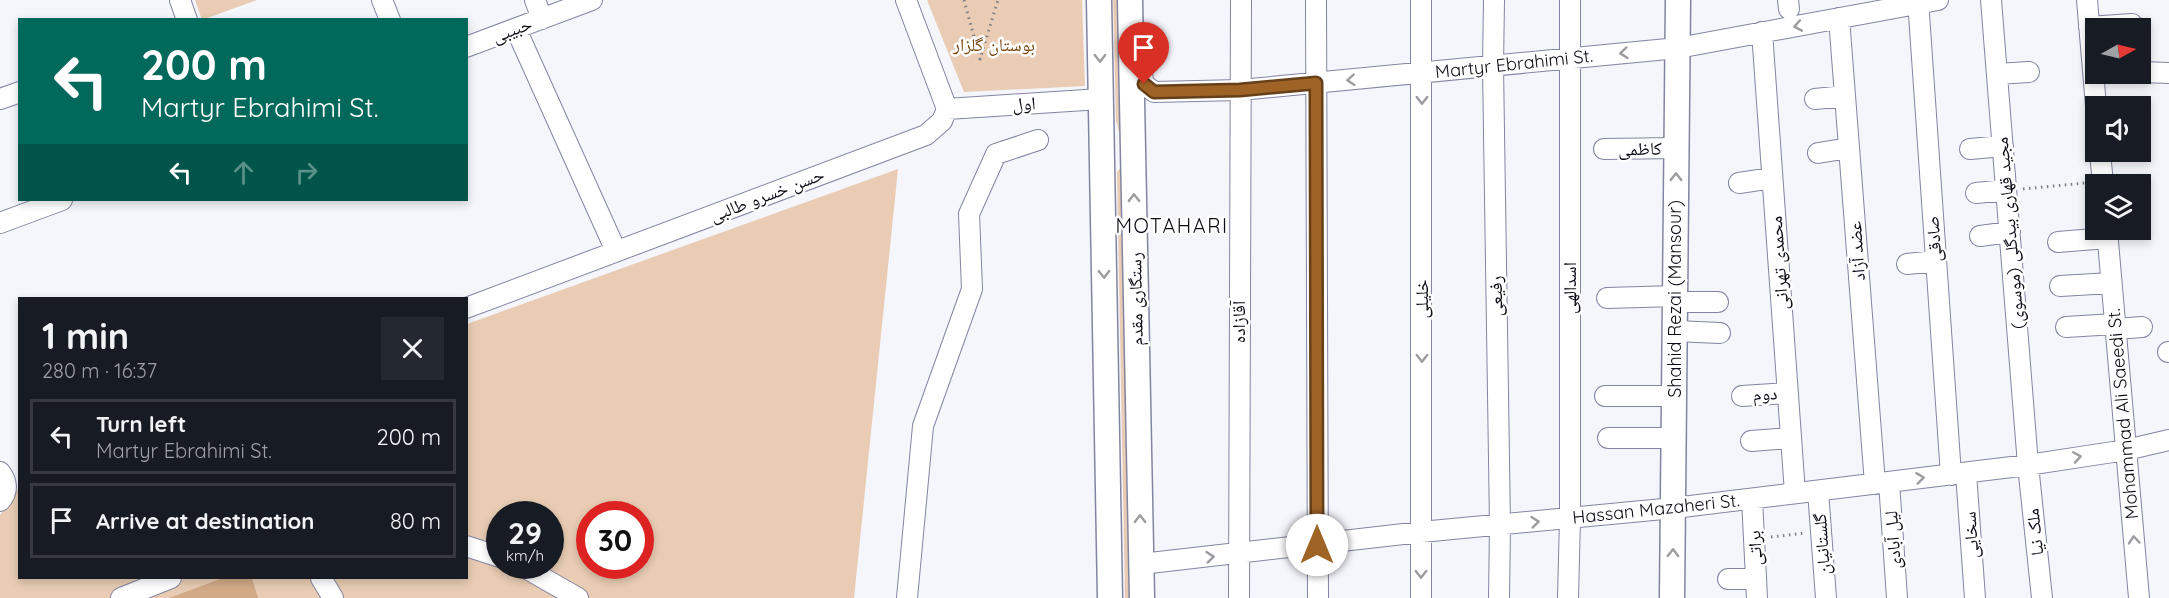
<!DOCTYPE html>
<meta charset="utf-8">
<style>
body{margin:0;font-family:Quicksand,"Noto Naskh Arabic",sans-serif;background:#242831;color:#f1f3f6;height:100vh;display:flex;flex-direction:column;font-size:22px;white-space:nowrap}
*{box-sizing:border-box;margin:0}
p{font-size:20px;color:#9ea1a6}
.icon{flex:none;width:33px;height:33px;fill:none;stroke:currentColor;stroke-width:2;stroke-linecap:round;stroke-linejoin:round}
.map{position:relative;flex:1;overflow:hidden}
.side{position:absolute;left:18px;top:297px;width:450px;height:282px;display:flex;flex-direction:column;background:#171b24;border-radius:0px;box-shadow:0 3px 9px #0003}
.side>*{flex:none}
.top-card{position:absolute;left:18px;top:18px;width:450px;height:183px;border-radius:0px;box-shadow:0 3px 9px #0003;background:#00695c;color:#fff;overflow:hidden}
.needle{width:39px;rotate:82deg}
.tools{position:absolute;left:2085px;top:18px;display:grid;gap:12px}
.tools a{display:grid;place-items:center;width:66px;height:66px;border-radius:0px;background:#171b24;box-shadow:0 3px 9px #0003;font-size:30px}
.speed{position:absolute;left:486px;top:501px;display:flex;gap:12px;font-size:30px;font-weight:700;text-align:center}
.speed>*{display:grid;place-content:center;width:78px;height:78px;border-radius:50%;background:#171b24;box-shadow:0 3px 9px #0003;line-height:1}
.speed small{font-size:15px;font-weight:400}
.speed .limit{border:9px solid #d22;background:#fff;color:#111}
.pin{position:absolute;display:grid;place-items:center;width:51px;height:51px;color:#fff;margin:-62px -26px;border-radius:50% 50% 50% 0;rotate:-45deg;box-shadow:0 0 6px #0007}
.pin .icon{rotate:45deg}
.me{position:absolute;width:66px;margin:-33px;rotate:0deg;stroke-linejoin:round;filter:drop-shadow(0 0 4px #0008)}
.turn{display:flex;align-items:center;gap:21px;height:126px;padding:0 24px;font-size:27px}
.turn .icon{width:78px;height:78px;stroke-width:2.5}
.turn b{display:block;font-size:42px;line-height:51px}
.lanes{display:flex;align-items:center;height:57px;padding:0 24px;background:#0003;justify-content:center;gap:30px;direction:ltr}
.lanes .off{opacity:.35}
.round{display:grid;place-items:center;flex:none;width:63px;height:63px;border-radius:0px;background:#242831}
.headline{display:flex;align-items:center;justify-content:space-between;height:102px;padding:0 24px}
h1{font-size:36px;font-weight:800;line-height:45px}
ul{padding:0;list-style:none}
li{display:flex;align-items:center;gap:18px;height:75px;margin:0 12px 9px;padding:0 12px;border:3px solid #363941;border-radius:0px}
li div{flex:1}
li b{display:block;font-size:22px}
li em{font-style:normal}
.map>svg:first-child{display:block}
.green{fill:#e9ccb3;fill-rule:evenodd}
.water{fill:#d2aa88}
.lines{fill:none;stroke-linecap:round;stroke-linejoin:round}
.minor-casing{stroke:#8285a1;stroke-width:22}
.major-casing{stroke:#8285a1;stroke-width:27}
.path{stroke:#7d7d86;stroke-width:3;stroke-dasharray:1.5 4.5;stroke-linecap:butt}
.minor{stroke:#fff;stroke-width:20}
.major{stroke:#fff;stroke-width:24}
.oneway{stroke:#9d9da1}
.route-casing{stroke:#674019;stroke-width:15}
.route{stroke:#9f6326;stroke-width:10}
.labels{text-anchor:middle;stroke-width:5;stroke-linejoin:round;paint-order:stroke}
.street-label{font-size:18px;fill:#0a0b15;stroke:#fff}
.park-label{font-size:18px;fill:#7a470e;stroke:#fff}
.neighbourhood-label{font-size:20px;letter-spacing:1.5px;fill:#0a0b15;stroke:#fff}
</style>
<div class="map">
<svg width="2169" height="598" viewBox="0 0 2169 598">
<rect width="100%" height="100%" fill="#f5f5fc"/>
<path class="green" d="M 195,0 L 257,0 L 202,20 Z
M 927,0 L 1082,0 L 1085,86 L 964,92 Z
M 1113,0 L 1123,0 L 1126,135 L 1119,132 L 1116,120 Z
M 1122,166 L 1134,598 L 1125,598 L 1117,172 Z
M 898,169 L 854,598 L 0,598 L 0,515 L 19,487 L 20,578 L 466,578 L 467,324 ZM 500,514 L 550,514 L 550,566 L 500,566 ZM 590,514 L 640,514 L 640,566 L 590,566 Z"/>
<path class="water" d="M 223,578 L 252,578 L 258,598 L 169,598 Z"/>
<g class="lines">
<g class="minor-casing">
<path id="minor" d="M 180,0 L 187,20
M 382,0 L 390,20
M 535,0 L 542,19
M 1316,0 L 1318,598
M 1494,0 L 1493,66 L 1500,525 L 1499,598
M 1788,0 L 1789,9
M 1918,0 L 1951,475
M 1991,0 L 2028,465 L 2042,598
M 2087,0 L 2096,106
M 1839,18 L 1875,484
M 2089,27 L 2132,24
M 516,29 L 616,251
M 1762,32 L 1795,493
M 466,47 L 592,0
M 1138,58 L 1144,84 L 1154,92 L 1240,90 L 1678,48 L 1938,0
M 2141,72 L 2169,73
M 1997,74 L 2029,72
M 0,99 L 20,92
M 1815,99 L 1845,96
M 947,109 L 1101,99
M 1604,149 L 1677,148
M 1970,149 L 2003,146
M 2100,152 L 2103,184
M 1818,153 L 1849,148
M 1739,183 L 1772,178
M 1976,193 L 2006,190
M 0,223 L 62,200
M 2107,230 L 2139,598
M 1980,236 L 2010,232
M 2058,242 L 2107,238
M 1907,264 L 1936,261
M 2060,286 L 2111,283
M 1607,298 L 1676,296
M 1676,302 L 1718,302
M 466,308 L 926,135 L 942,121 L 947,109 L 906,0
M 2066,327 L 2115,324
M 2116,329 L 2142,327
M 1675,331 L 1720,333
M 2168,352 L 2169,352
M 1605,396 L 1675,396
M 1742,396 L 1788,393
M 1608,438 L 1675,438
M 1751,441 L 1791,438
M 0,472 C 8,482 8,492 0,501
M 1966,473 L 1975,598
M 1889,482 L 1897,598
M 1818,491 L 1826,598
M 1752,499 L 1757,598
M 466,546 L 500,557
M 1141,564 L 1421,532 L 1674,508 L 2028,465 L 2126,450 L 2169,440
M 522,566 L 578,598
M 321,578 L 333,598
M 1728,579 L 1756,579
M 121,598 L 171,578
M 907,598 L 923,426 L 972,289 L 969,214 L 996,154 L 1038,140
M 1239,598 L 1241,0
M 1421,598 L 1421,0
M 1568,598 L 1570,518 L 1570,0"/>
</g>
<g class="major-casing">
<path id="major" d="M 1099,0 L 1110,598
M 1130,0 L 1142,598
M 1672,598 L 1678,0"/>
</g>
<path class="path" d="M 964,0 L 980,59 L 998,0
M 2023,189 L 2085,183
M 1771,537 L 1806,533"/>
<use href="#minor" class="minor"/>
<use href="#major" class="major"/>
</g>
<defs><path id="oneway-chevron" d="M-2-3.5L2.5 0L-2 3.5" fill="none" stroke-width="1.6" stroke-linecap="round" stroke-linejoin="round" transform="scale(1.5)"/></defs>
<g class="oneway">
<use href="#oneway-chevron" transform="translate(1798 26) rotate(170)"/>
<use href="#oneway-chevron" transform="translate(1624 53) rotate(174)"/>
<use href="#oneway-chevron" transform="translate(1100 58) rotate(89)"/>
<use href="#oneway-chevron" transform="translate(1351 80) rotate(175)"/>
<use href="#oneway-chevron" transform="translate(1422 100) rotate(90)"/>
<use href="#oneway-chevron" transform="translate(1676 177) rotate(-90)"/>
<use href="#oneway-chevron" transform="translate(1134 198) rotate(-91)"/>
<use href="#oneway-chevron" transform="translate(1104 274) rotate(89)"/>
<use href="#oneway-chevron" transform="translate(1422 358) rotate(90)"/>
<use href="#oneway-chevron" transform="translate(2077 457) rotate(-9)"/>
<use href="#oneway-chevron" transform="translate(1920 478) rotate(-7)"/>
<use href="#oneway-chevron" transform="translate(1140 519) rotate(-91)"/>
<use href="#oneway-chevron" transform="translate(1535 522) rotate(-6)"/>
<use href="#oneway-chevron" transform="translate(2134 540) rotate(-95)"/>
<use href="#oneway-chevron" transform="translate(1673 553) rotate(-89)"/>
<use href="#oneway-chevron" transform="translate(1210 557) rotate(-6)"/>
<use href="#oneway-chevron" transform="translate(1421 574) rotate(90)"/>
</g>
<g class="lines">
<g class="route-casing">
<path id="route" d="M 1144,84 L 1154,92 L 1240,90 L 1316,83 L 1317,545"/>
</g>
<use href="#route" class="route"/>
</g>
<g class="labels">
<g class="street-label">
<text transform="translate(512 30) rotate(-21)" y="6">حبیبی</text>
<text transform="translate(1514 64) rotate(-6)" y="6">Martyr Ebrahimi St.</text>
<text transform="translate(1024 104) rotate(-4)" y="6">اول</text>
<text transform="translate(1640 149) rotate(-1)" y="6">کاظمی</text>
<text transform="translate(767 195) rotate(-21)" y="6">حسن خسرو طالبی</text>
<text transform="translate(2010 233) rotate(-95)" y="6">مجید قهاری بیدگلی (موسوی)</text>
<text transform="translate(1934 239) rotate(-94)" y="6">صادقی</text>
<text transform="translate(1857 251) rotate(-94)" y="6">عضد آزاد</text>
<text transform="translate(1779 263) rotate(-94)" y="6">محمدی تهرانی</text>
<text transform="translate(1570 288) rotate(-90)" y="6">اسدالهی</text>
<text transform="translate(1496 296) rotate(-91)" y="6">رفیعی</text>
<text transform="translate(1136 299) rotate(-91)" y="6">رستگاری مقدم</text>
<text transform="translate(1422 299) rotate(-90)" y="6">خلیلی</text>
<text transform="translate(1675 299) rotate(-90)" y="6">Shahid Rezai (Mansour)</text>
<text transform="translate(1239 322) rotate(-90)" y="6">آقازاده</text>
<text transform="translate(1765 394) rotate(-4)" y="6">دوم</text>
<text transform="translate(2123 414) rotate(-95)" y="6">Mohammad Ali Saeedi St.</text>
<text transform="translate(1656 509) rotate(-6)" y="6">Hassan Mazaheri St.</text>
<text transform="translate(2035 532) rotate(-96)" y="6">ملک نیا</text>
<text transform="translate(1971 535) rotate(-94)" y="6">سخایی</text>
<text transform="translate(1893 540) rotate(-94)" y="6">لیل آبادی</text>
<text transform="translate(1822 544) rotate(-94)" y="6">گلستانیان</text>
<text transform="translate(1755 548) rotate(-93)" y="6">براتی</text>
</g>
<g class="park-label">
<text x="994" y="51">بوستان گلزار</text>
</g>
<g class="neighbourhood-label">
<text x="1172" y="233">MOTAHARI</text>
</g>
</g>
</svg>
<div class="tools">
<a><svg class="needle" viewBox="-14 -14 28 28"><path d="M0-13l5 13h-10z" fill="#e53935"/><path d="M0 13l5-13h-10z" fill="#9ea1a6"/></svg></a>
<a><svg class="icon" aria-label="sound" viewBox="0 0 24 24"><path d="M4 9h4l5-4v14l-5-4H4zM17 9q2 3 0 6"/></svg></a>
<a><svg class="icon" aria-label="layers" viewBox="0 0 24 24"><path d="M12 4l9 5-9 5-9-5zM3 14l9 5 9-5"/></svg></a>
</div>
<div class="speed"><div>29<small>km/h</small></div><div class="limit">30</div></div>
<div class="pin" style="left:1144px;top:84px;background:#d93025"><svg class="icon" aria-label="arrive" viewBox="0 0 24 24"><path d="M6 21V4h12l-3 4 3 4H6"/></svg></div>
<svg class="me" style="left:1317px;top:545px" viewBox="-20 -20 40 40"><circle r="19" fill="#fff"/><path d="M0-13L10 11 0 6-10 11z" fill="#9f6326"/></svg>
<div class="top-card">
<div class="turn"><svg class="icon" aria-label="left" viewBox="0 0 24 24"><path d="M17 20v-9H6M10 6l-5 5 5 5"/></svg><div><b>200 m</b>Martyr Ebrahimi St.</div></div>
<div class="lanes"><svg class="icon" aria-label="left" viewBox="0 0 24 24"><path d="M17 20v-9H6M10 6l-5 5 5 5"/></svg><svg class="icon off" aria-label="ahead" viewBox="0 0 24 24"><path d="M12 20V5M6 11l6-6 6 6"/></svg><svg class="icon off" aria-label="right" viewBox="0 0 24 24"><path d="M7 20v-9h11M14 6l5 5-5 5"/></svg></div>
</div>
<section class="side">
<div class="headline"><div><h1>1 min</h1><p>280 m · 16:37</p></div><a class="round"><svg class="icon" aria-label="close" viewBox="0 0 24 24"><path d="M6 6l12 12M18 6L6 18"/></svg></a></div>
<ul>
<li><svg class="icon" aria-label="left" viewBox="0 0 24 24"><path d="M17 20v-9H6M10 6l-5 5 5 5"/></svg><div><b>Turn left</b><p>Martyr Ebrahimi St.</p></div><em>200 m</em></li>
<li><svg class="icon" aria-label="arrive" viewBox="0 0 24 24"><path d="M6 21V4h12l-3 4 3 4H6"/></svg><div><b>Arrive at destination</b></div><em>80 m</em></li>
</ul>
</section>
</div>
